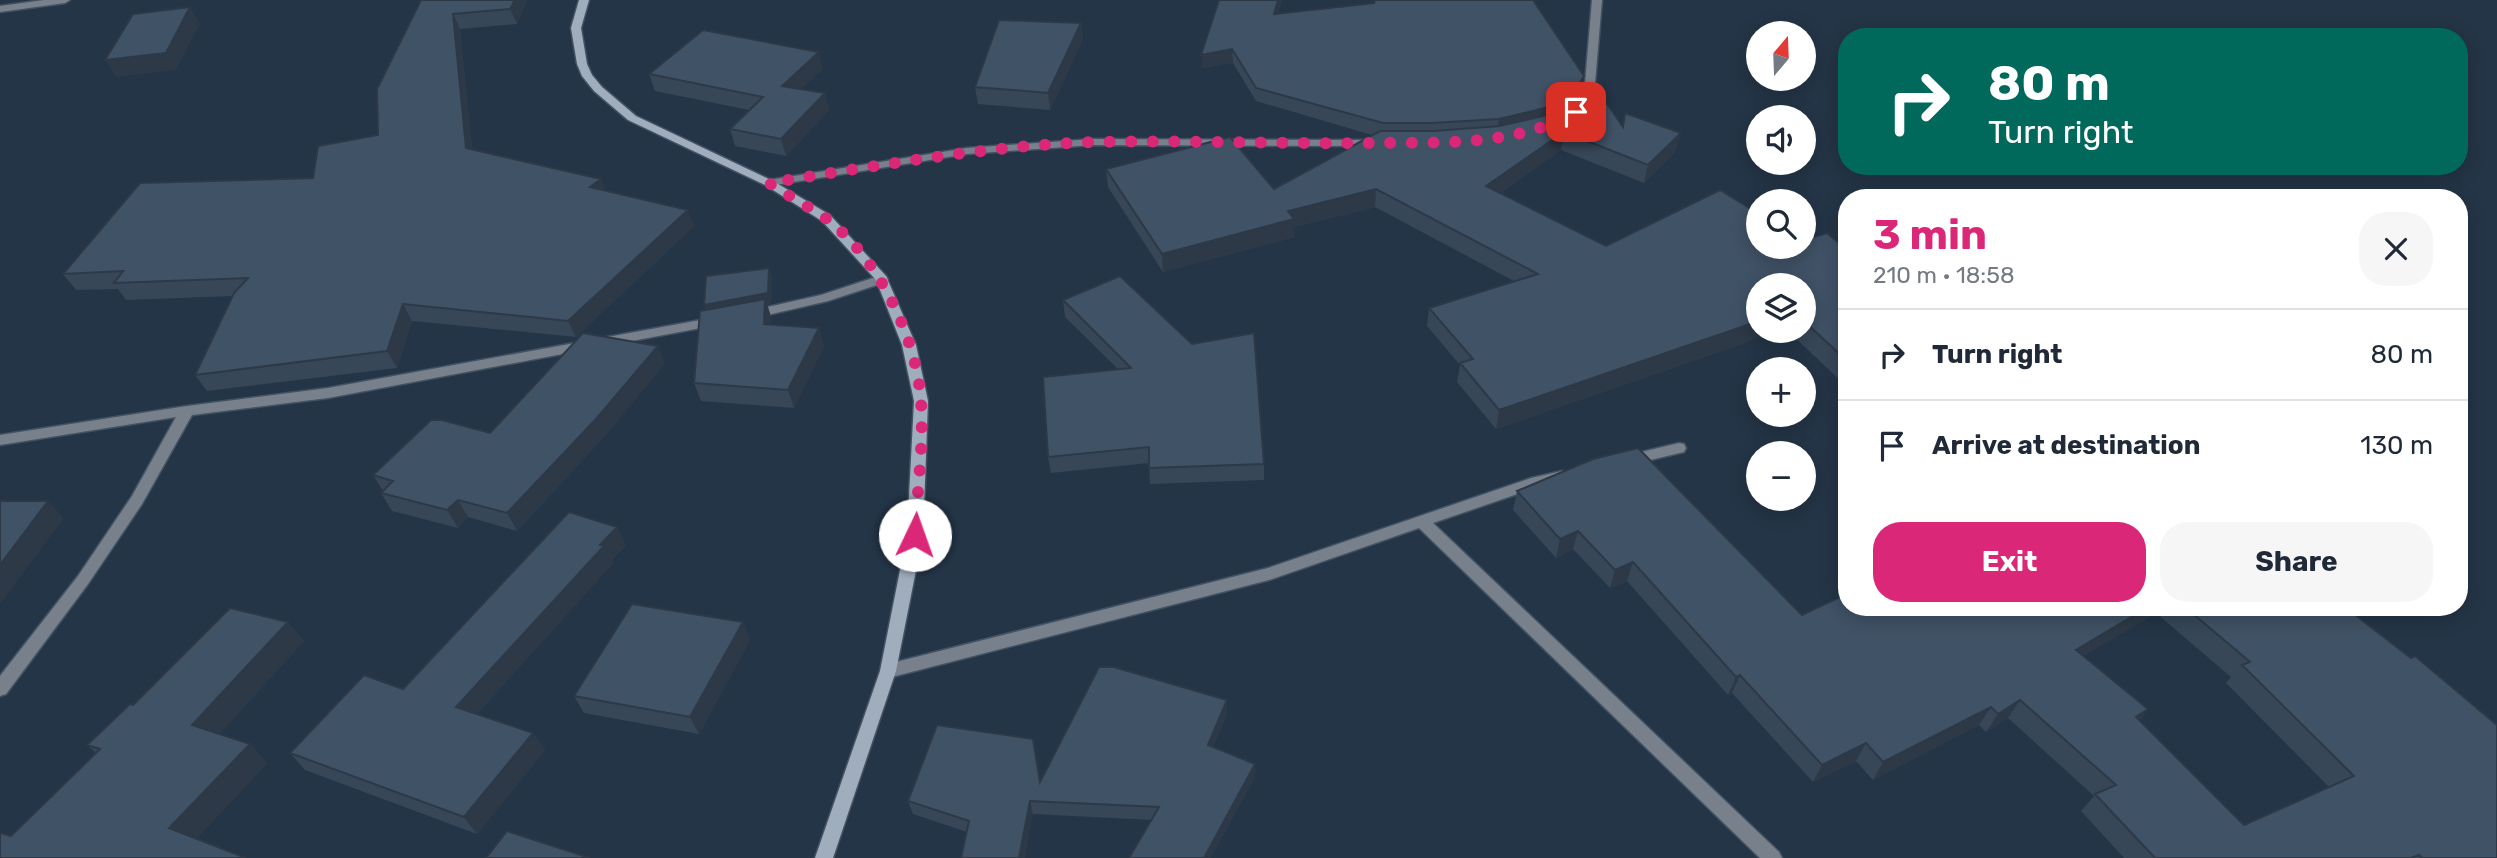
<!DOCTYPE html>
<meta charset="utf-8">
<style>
body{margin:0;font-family:Rubik,sans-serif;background:#f6f6f7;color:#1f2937;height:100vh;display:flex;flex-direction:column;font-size:26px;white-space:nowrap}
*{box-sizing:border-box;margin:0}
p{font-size:23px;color:#747a83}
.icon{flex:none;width:38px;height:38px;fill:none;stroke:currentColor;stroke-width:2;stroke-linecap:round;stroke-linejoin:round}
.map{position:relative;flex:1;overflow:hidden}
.details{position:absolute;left:1838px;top:189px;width:630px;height:427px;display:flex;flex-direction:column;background:#fff;border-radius:28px;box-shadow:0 4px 18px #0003}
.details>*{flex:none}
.hud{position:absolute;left:1838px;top:28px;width:630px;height:147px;border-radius:28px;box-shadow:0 4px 18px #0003;background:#00695c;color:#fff;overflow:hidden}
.needle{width:46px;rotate:19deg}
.fabs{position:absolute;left:1746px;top:21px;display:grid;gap:14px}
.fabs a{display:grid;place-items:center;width:70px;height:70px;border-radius:50%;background:#fff;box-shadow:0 4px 18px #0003;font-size:35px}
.pin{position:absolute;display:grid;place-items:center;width:60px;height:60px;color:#fff;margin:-30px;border-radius:14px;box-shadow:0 4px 10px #0006}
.me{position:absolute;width:77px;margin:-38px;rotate:3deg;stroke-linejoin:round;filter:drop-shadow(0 0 5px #0008)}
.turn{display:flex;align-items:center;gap:24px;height:147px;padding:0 35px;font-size:32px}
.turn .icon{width:91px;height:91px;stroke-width:2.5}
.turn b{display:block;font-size:49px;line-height:60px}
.round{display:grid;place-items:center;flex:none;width:74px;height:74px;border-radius:28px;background:#f6f6f7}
.headline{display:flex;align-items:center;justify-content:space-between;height:119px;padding:0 35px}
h1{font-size:42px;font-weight:700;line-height:52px;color:#db2777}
.cta{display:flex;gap:14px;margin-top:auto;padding:14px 35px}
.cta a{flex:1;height:80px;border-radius:28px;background:#db2777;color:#fff;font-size:28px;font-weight:700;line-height:80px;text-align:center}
.cta a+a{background:#f6f6f7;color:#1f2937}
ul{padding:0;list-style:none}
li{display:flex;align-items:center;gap:21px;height:91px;padding:0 35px;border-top:2px solid #e0e1e3}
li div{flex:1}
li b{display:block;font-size:26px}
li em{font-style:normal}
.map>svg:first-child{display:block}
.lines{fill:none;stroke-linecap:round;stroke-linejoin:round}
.street-casing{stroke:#425263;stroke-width:3}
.secondary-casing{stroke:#425263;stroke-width:3}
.street{fill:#78818b;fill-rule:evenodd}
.secondary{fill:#9fadbc;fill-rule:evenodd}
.wall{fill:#374758;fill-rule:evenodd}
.shaded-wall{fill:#2d3947}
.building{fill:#405266;stroke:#2d3947;stroke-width:2}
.route{stroke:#db2777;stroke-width:12;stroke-dasharray:0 21.6}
</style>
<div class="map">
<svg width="2497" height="858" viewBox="0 0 2497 858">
<rect width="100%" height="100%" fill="#243547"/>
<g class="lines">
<g class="street-casing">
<path id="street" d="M 44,0 L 70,0 L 65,3 L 0,12 L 0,6 Z
M 1592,0 L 1602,0 L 1594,95 L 1583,110 L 1579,111 L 1574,108 L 1584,95 Z
M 1093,139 L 1374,140 L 1380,143 L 1374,146 L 1093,145 L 967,154 L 769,186 L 763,183 L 769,180 L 967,148 Z
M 882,275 L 886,276 L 888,279 L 886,282 L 828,301 L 750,319 L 744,315 L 745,312 L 821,295 Z
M 717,317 L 722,318 L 723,321 L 722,324 L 328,398 L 192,415 L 142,504 L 88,584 L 6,694 L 0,696 L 0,676 L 78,576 L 132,496 L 176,417 L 0,445 L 0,435 L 187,406 L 328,388 Z
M 1679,443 L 1684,444 L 1686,448 L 1684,452 L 1629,465 L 1622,460 L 1629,455 Z
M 1562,471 L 1567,472 L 1569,476 L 1567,480 L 1538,487 L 1433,523 L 1779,852 L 1782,858 L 1760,858 L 1419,528 L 1269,580 L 888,678 L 882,676 L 880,671 L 882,666 L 888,664 L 1268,568 L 1531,478 Z"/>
</g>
<g class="secondary-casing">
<path id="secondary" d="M 579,0 L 589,0 L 581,28 L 587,64 L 592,75 L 602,87 L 636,116 L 773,181 L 830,215 L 886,276 L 916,345 L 928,401 L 923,535 L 896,671 L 833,858 L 815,858 L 880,671 L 907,535 L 914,401 L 902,345 L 876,280 L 822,221 L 765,185 L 628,120 L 594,91 L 582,76 L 577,64 L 571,28 Z"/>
</g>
<use href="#street" class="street"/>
<use href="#secondary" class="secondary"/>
</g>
<path class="wall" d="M 421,0 L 527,0 L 517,24 L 460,29 L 472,150 L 606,191 L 694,226 L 576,337 L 412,321 L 397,368 L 207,391 L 195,375 L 233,296 L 126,300 L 118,289 L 76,290 L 63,274 L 313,178 L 378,135 Z
M 1282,0 L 1278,13 L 1584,76 L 1582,90 L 1571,107 L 1622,127 L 1676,151 L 1644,183 L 1561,150 L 1500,193 L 1606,246 L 1759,247 L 1846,249 L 1846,386 L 1788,331 L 1804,331 L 1804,285 L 1745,343 L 1496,429 L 1457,382 L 1460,365 L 1427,326 L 1429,308 L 1514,281 L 1375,207 L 1294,227 L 1294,237 L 1163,272 L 1108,187 L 1106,169 L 1274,189 L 1372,135 L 1256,101 L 1233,63 L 1202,68 Z
M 1081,23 L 1083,39 L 1050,110 L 978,104 L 975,87 Z
M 823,69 L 801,89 L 825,93 L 829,110 L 786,156 L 735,146 L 730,129 L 749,110 L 655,91 L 649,74 Z
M 772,277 L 771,303 L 767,304 L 771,317 L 770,325 L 819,328 L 824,346 L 794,408 L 701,401 L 694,383 L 706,310 Z
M 1063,300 L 1264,464 L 1264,480 L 1150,484 L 1149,463 L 1051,473 L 1048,457 L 1118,369 L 1065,317 Z
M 665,363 L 604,437 L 517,531 L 468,517 L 458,528 L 392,511 L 381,493 L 383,491 L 373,475 L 490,433 Z
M 1517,491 L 1802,615 L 1846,607 L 2307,607 L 2497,858 L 2124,858 L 2081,811 L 2094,796 L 2008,718 L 1986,732 L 1979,725 L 1873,780 L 1856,761 L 1813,782 L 1732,693 L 1728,695 L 1627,581 L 1610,588 L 1573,549 L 1556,558 L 1513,510 ZM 2156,613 L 2231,677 L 2226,683 L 2329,787 L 2244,825 L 2140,720 L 2148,709 L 2083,656 Z
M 626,545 L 611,560 L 613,563 L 477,714 L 533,733 L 545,750 L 477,834 L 305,770 L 290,753 L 403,689 Z
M 288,622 L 304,641 L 219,734 L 250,744 L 267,763 L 196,839 L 11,836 L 96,753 L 87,745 L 133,705 Z
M 743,622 L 750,640 L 699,734 L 584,713 L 574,696 Z
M 1227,700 L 1227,714 L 1213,747 L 1255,778 L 1151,820 L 1033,814 L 967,832 L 913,814 L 908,801 L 1040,782 Z"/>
<path class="shaded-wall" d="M 515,0 L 527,0 L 517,24 L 510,9 Z
M 1278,0 L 1282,0 L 1274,27 L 1274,14 Z
M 190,7 L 200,24 L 176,70 L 116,77 L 105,60 Z
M 453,14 L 460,29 L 474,164 L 466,148 Z
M 1081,23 L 1083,39 L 1050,110 L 1048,93 Z
M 1232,49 L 1233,63 L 1202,68 L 1201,55 Z
M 819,52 L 823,69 L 787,103 L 782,86 Z
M 1584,76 L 1582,90 L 1570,108 L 1551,120 L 1497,132 L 1499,119 Z
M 825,93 L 829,110 L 786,156 L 781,139 Z
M 1564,132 L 1561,150 L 1484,204 L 1486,186 Z
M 1681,133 L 1676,151 L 1644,183 L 1648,165 Z
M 601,179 L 608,195 L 590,187 Z
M 1376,189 L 1375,207 L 1294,227 L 1294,237 L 1163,272 L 1162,254 L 1288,211 Z
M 688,210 L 694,226 L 576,337 L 568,321 Z
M 769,268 L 772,277 L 771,303 L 767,304 L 771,317 L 770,342 L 707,315 L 704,305 Z
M 403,304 L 412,321 L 397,368 L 387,351 Z
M 1759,321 L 1759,331 L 1773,331 L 1745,343 L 1496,429 L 1499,410 Z
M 819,328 L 824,346 L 794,408 L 788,390 Z
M 658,346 L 665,363 L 604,437 L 517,531 L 507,513 Z
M 458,500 L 468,517 L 458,528 L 447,510 Z
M 48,501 L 64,518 L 0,604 L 0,565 Z
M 617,527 L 626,545 L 611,560 L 613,563 L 468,724 L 456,707 Z
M 1578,531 L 1573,549 L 1556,558 L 1560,539 Z
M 1633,562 L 1627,581 L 1610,588 L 1615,570 Z
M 2148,607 L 2160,607 L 2156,613 L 2063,668 L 2076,650 Z
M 288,622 L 304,641 L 210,744 L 192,725 Z
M 743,622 L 750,640 L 699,734 L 690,717 Z
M 1740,675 L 1732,693 L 1728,695 L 1736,677 Z
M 1227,700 L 1227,714 L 1208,759 L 1208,745 Z
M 2020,700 L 2008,718 L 1986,732 L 1998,714 Z
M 1991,707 L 1979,725 L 1873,780 L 1883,762 Z
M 2148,709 L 2134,727 L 2136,717 Z
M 533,733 L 545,750 L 477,834 L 464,817 Z
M 1866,743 L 1856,761 L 1813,782 L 1822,765 Z
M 250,744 L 267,763 L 189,846 L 169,828 Z
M 1255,764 L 1255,778 L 1211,858 L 1204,858 Z
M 1030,801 L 1033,814 L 1025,858 L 1019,858 Z"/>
<path class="building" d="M 421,0 L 515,0 L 510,9 L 453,14 L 466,148 L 601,179 L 590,187 L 688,210 L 568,321 L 403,304 L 387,351 L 195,375 L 234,293 L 248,278 L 114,283 L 123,271 L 63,274 L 140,183 L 313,178 L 318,146 L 378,135 L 377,89 Z
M 1219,0 L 1278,0 L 1274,14 L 1374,3 L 1375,0 L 1533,0 L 1584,76 L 1573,94 L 1553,106 L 1499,119 L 1432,123 L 1383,123 L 1256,88 L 1232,49 L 1201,55 Z
M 190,7 L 166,53 L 105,60 L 133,14 Z
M 999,20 L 1081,23 L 1048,93 L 975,87 Z
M 703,30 L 819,52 L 782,86 L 825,93 L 781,139 L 730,129 L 763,97 L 649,74 Z
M 1595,86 L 1623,127 L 1625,113 L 1681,133 L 1648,165 L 1564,132 L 1486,186 L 1606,246 L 1720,190 L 1759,214 L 1759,247 L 1804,247 L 1804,240 L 1827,233 L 1846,249 L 1846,360 L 1804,321 L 1804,285 L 1759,285 L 1759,321 L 1499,410 L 1460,363 L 1473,359 L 1429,308 L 1538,274 L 1376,189 L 1288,211 L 1294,219 L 1162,254 L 1106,169 L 1230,137 L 1274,189 L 1380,131 L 1433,131 L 1500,126 L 1565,111 L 1585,99 Z
M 769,268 L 768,293 L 704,305 L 706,276 Z
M 1120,276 L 1192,344 L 1254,333 L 1264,464 L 1149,468 L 1149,447 L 1048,457 L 1043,377 L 1131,368 L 1063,300 Z
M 765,299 L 764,324 L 819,328 L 788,390 L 694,383 L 700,311 Z
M 583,333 L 658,346 L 596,419 L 507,513 L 458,500 L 447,510 L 381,493 L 393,481 L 373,475 L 431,420 L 442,420 L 490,433 Z
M 1638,448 L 1802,615 L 1846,594 L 1846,607 L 2148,607 L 2076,650 L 2148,709 L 2136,717 L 2244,825 L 2354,776 L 2242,665 L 2250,662 L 2185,607 L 2307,607 L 2310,610 L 2316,607 L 2345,607 L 2411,658 L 2415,656 L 2497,725 L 2497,858 L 2422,858 L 2419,855 L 2411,858 L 2155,858 L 2095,794 L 2116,785 L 2020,700 L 1998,714 L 1991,707 L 1883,762 L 1866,743 L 1822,765 L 1740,675 L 1736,677 L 1633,562 L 1615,570 L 1578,531 L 1560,539 L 1517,491 L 1593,459 Z
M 0,501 L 48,501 L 0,565 Z
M 569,512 L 617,527 L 600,545 L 604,546 L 456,707 L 533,733 L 464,817 L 290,753 L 364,675 L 403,689 Z
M 632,604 L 743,622 L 690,717 L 574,696 Z
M 230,608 L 288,622 L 192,725 L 250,744 L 169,828 L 246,858 L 0,858 L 0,833 L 11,836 L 100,749 L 87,745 L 130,704 L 133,705 Z
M 1099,667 L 1114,667 L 1227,700 L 1208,745 L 1255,764 L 1204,858 L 1129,858 L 1159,807 L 1030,801 L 1019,858 L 961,858 L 969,821 L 908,801 L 937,725 L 1033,739 L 1040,782 Z
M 507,831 L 590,858 L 486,858 Z"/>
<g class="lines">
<path class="route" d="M 915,535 C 917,493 924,443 921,402 C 917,337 877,255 824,217 C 806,205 787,195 769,183 C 877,166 984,146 1094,142 C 1184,140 1274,144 1364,143 C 1434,142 1513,148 1576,112"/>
</g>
</svg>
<div class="fabs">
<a><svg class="needle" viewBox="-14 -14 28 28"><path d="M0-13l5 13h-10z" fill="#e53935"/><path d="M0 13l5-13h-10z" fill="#747a83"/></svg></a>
<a><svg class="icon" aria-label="sound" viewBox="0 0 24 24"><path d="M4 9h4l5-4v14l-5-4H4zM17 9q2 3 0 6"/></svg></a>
<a><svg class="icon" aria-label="search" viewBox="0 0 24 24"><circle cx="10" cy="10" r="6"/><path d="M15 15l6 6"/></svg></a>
<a><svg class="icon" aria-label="layers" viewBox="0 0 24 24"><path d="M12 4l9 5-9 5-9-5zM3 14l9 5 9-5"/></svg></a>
<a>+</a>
<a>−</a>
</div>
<div class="pin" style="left:1576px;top:112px;background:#d93025"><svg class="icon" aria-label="arrive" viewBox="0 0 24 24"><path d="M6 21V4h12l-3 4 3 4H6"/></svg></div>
<svg class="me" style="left:915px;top:535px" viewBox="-20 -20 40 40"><circle r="19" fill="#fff"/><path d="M0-13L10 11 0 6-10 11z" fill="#db2777"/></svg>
<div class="hud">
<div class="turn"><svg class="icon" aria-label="right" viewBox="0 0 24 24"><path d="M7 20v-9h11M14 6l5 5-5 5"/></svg><div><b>80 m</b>Turn right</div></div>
</div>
<section class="details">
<div class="headline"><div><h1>3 min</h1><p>210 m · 18:58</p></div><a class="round"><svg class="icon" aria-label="close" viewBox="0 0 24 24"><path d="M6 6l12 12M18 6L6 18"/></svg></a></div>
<ul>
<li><svg class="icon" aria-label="right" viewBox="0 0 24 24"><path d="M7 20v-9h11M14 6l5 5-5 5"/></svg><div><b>Turn right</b></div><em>80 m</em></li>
<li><svg class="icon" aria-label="arrive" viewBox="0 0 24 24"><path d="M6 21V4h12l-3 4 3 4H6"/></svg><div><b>Arrive at destination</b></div><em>130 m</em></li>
</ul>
<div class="cta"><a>Exit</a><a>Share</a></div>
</section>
</div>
